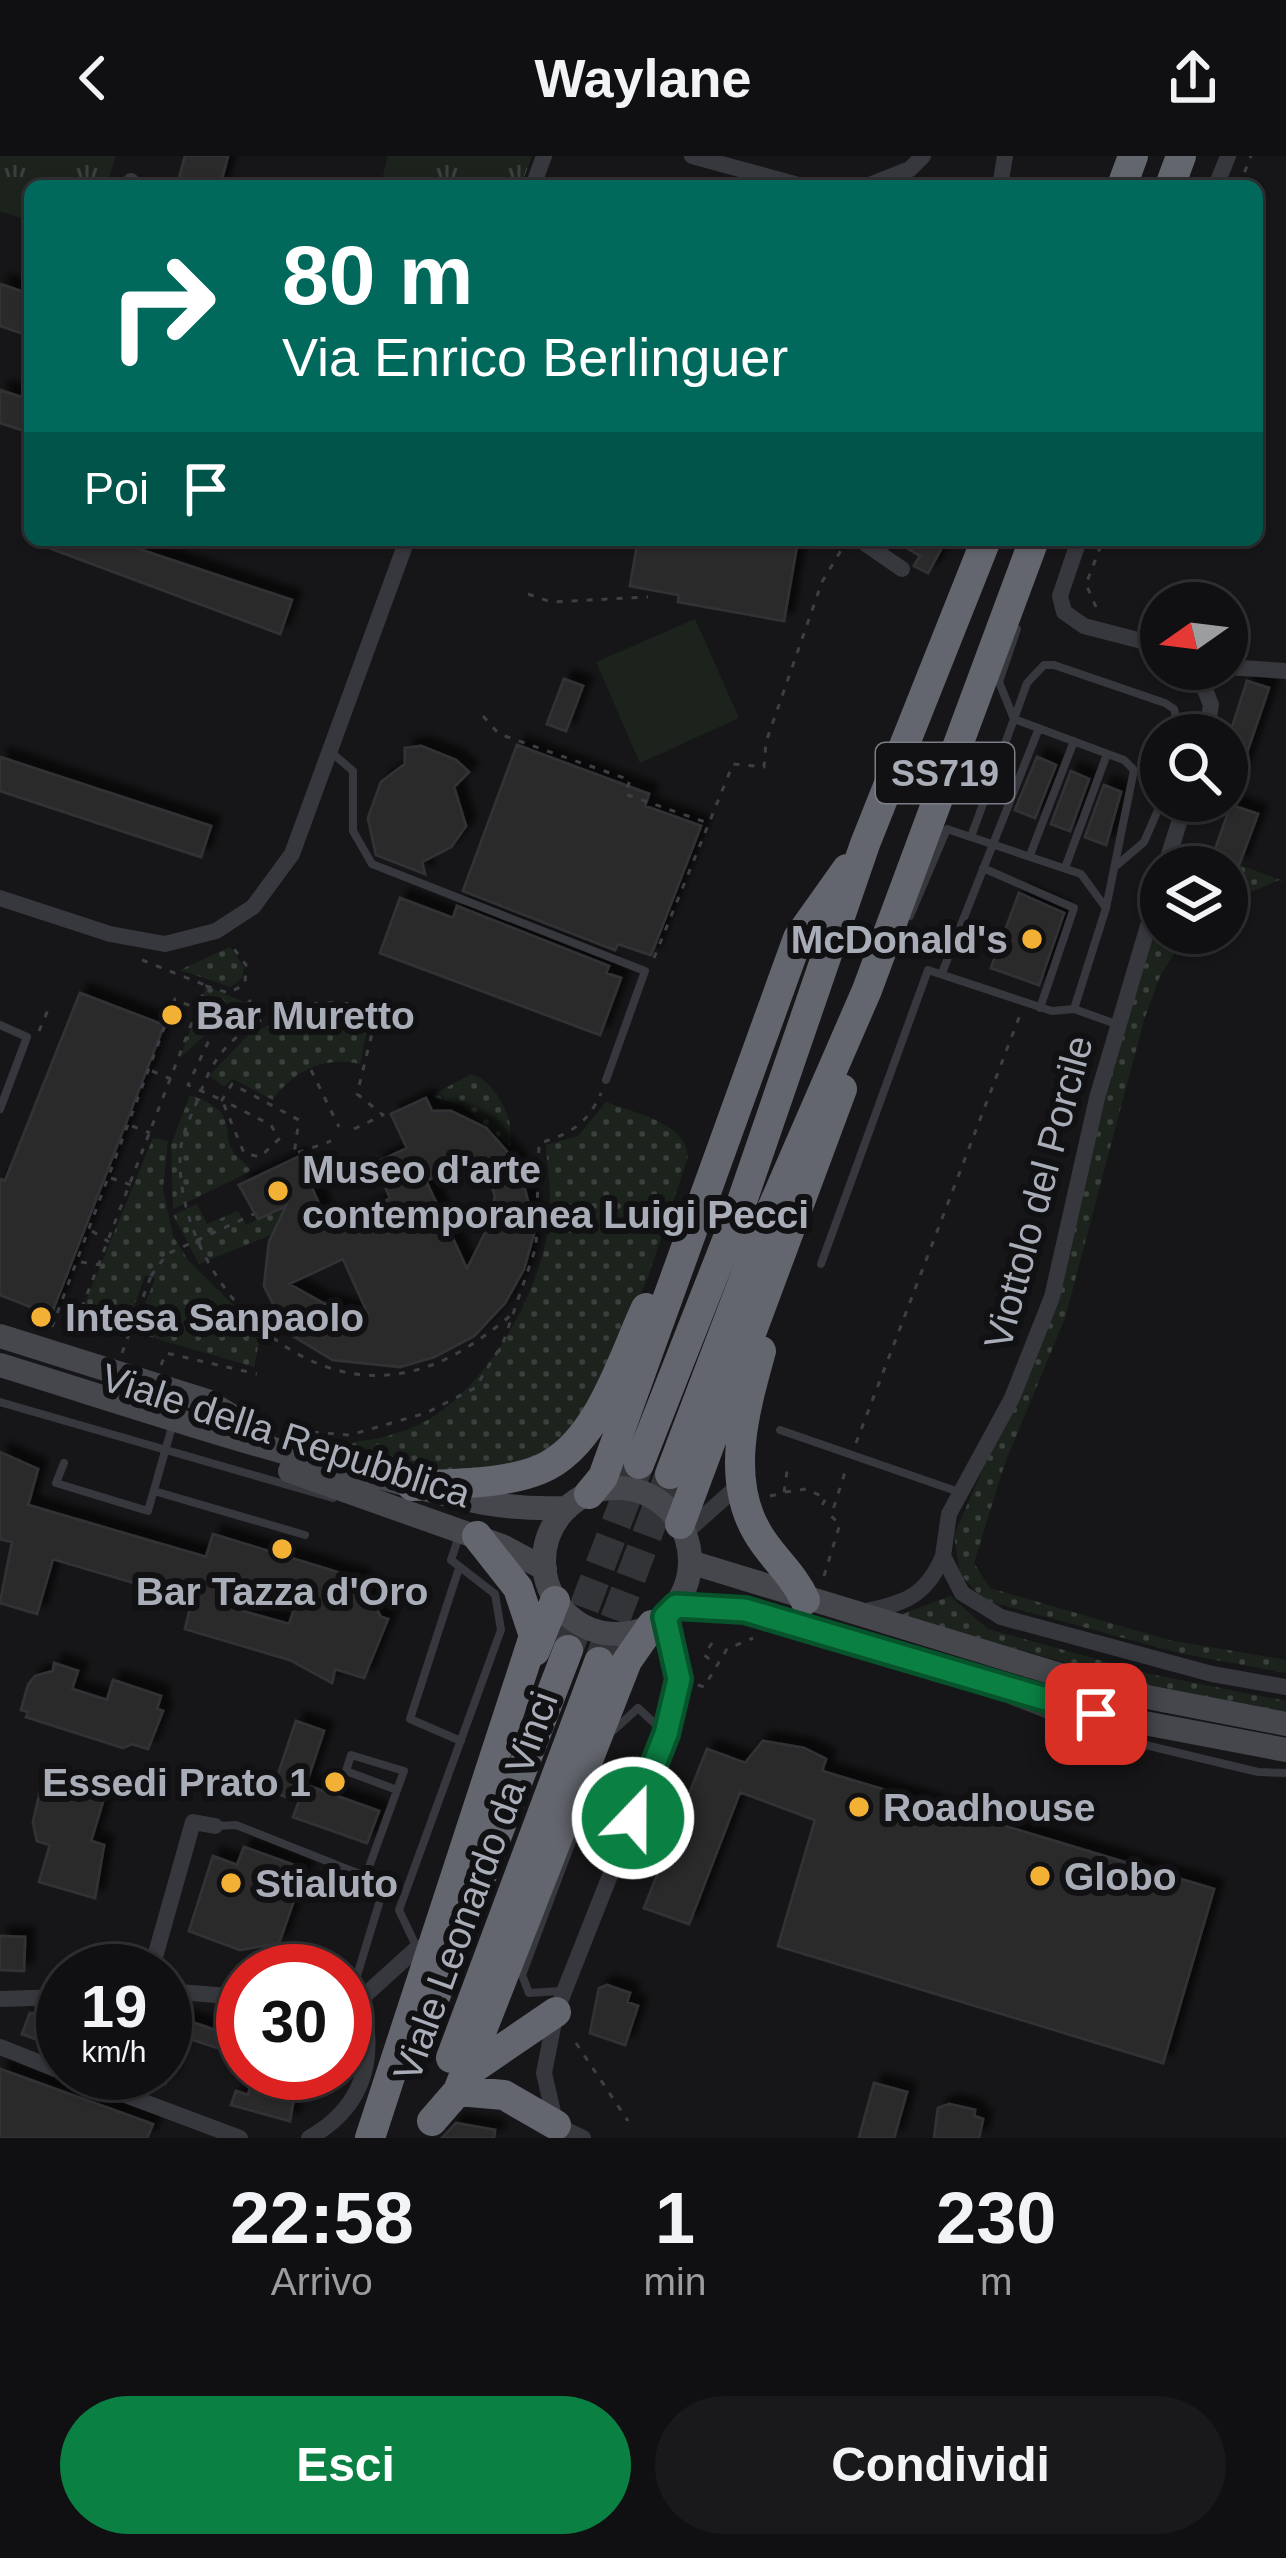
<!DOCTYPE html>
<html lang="it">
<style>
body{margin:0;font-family:Arial,sans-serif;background:#19191b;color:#f1f3f6;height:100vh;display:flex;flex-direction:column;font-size:45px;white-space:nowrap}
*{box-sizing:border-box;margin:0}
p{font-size:39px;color:#9c9d9f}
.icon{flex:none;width:66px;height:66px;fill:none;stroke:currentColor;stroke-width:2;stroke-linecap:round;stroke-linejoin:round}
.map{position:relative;height:1982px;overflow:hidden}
.panel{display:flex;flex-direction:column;background:#101012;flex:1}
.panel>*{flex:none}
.guide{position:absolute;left:24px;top:24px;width:1239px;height:366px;border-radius:18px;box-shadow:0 3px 9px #0004,0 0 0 3px #303032;background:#00695c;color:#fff;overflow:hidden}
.needle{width:78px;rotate:256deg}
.buttons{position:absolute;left:1140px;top:426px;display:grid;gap:24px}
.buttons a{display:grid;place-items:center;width:108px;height:108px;border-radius:50%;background:#101012;box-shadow:0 3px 9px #0004,0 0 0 3px #303032;font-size:60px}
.speed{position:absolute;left:36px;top:1788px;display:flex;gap:24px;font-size:60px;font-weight:700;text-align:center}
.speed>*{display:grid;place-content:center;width:156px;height:156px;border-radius:50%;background:#101012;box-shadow:0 3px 9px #0004,0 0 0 3px #303032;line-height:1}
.speed small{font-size:30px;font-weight:400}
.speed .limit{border:18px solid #d22;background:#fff;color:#111}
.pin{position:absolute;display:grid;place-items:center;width:102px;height:102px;color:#fff;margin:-51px;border-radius:24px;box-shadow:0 6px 18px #0006}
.me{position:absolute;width:132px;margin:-66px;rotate:22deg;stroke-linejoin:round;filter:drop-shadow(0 0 9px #0008)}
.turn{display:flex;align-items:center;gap:42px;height:252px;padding:0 60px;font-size:54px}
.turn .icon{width:156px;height:156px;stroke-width:2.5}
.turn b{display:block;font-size:84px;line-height:102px}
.then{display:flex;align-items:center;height:114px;padding:0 60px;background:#0003;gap:24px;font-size:45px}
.eta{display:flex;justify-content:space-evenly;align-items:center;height:204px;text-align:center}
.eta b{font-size:72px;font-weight:600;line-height:84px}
.action{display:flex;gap:24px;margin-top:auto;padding:24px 60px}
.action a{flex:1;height:138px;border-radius:72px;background:#0b8043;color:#fff;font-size:48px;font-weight:600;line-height:138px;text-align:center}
.action a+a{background:#19191b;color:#f1f3f6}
header{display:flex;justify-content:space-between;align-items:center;height:156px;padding:0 60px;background:#101012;font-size:54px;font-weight:600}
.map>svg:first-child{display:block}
.grass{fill:url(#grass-dots)}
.park{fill:url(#park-tufts)}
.garden{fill:#1c231d}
.building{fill:#29292c;stroke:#303034;stroke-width:3;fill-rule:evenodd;filter:url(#shadow)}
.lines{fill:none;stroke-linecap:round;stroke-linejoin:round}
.highway-tunnel{stroke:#333438;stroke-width:30;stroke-dasharray:30 15;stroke-linecap:butt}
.path{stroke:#3d3f44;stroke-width:3;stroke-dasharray:6 9;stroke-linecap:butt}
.lane{stroke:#37383d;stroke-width:8}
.street{stroke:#37383d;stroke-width:16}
.secondary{stroke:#45474d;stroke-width:24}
.highway{stroke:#63666e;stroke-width:30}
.path-bridge{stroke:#3d3f44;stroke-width:3;stroke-dasharray:6 9;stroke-linecap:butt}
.route-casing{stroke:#07532c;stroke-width:30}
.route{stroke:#0b8043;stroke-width:21}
.poi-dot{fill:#f2b134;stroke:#111113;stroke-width:4.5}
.labels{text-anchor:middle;stroke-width:12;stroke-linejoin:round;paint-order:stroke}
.shield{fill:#111113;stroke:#7b7e86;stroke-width:3}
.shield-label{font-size:36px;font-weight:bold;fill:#a8adb8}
.poi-label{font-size:39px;font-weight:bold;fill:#a8adb8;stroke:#111113;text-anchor:start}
.street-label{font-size:39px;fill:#a8adb8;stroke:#111113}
</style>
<header><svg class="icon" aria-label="back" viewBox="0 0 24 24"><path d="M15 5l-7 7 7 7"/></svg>Waylane<svg class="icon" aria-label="share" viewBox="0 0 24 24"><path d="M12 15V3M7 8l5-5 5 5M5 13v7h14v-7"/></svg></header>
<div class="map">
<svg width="1286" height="1982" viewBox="0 0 1286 1982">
<defs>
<pattern id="grass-dots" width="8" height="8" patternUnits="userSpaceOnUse" patternTransform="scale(3)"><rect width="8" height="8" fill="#1c231d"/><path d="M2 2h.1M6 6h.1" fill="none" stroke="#3a403c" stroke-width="1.8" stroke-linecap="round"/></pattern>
<pattern id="park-tufts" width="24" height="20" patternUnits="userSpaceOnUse" patternTransform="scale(3)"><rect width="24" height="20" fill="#1c231d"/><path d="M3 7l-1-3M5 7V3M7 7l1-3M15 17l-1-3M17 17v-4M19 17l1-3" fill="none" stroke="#3a403c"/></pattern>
<filter id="shadow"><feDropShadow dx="9" dy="-9" stdDeviation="3" flood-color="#0009"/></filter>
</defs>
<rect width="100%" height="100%" fill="#161618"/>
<path class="grass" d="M 1180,687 L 1286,726 L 1279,724 L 1227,746 L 1227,711 L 1172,711 Z
M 1161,747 L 1161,777 L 1187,777 L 1160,820 L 1144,864 L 1065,1162 L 1005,1307 L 974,1407 L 990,1432 L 1169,1484 L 1286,1504 L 1286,1517 L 1179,1497 L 984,1444 L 960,1418 L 954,1379 L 1056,1146 L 1115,901 Z
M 230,791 L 244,811 L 242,822 L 231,831 L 180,814 Z
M 206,830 L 242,845 L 180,902 Z
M 323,852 L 371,855 L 360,908 C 325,900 293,914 273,944 L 233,923 L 224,930 L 209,920 L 251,876 Z
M 471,918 C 496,925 516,965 510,990 L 462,950 L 431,940 Z
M 190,939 C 244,957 217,978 237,1000 C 242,1005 248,1009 251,1015 L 173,1053 L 171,989 Z
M 606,946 C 634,957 686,966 688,1001 L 647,1124 L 580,1268 L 546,1303 L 440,1322 L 328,1288 C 360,1286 388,1283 418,1269 C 486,1237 547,1128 550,1055 C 551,1033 547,1011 546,989 L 578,980 Z
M 153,982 L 168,985 L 163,1032 L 173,1080 L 188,1104 L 261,1177 L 254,1211 L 134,1176 L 155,1123 L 145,1119 L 126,1174 L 79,1162 Z
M 197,1048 L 207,1068 L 238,1055 L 246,1069 L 280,1053 L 288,1072 L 199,1108 L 173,1059 Z
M 950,1440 L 988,1473 L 1150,1518 L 1286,1545 L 1286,1557 L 1145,1530 L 900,1459 Z"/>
<path class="park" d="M 0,0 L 116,0 L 106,30 L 30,30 L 30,83 L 21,62 L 0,55 Z
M 388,0 L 532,0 L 521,30 L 381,30 Z"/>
<path class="garden" d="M 695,463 L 739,562 L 640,607 L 596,506 Z"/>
<path class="building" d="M 185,0 L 228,0 L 220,30 L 177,30 Z
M 0,128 L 30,138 L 30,180 L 0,170 Z
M 0,234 L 30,244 L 25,275 L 0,267 Z
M 28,384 L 112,384 L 292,444 L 280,478 Z
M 638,384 L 767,384 L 797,389 L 784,465 L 678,446 L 679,439 L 630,430 Z
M 894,384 L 946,384 L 928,417 L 914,410 L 920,400 Z
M 564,523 L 583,530 L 566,575 L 547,568 Z
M 1247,525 L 1269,532 L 1229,649 L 1227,587 Z
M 517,589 L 649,638 L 645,650 L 701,670 L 651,799 L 618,788 L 615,794 L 463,735 Z
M 421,590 L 456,604 L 469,616 L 454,631 L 466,670 L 451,691 L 422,706 L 425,718 L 376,699 L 368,662 L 381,626 L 405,608 L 405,592 Z
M 0,601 L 211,670 L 201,701 L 0,635 Z
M 1037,601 L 1056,609 L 1035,662 L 1015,654 Z
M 1071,615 L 1089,623 L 1070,675 L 1051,668 Z
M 1104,629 L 1121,636 L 1106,689 L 1085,681 Z
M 1231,649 L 1258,658 L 1239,709 L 1213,699 Z
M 1019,737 L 1064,757 L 1039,829 L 991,812 Z
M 400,742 L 453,762 L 457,750 L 609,810 L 606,817 L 621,822 L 600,879 L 380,797 Z
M 80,837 L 164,869 L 51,1159 L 0,1139 L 0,1023 L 5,1025 Z
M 426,942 L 432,955 L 451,955 L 486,972 L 519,1009 L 535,1074 L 524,1113 L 505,1147 L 474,1180 L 434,1201 L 400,1211 L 333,1204 L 288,1177 L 264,1130 L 269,1086 L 286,1050 L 258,1063 L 239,1029 L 298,1001 L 329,1070 L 383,1046 L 390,1042 L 375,1007 L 407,992 L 391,958 ZM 482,1000 L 495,1040 L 490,1067 L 467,1113 L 426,1025 ZM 343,1103 L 368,1158 L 323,1147 L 289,1128 Z
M 0,1296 L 38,1313 L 28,1349 L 206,1401 L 213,1378 L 360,1423 L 381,1461 L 388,1463 L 364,1522 L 335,1513 L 332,1527 L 290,1504 L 185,1473 L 192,1444 L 53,1403 L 37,1458 L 0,1447 L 12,1386 L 0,1383 ZM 243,1422 L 299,1439 L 289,1468 L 235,1453 Z
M 54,1507 L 78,1515 L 72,1533 L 107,1544 L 113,1524 L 161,1540 L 157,1553 L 163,1555 L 148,1593 L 132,1588 L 123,1592 L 26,1561 L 28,1556 L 21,1554 L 28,1529 L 35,1520 L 53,1515 Z
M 296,1565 L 324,1575 L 306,1629 L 379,1655 L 367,1687 L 293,1661 L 299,1645 L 272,1636 Z
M 763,1585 L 804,1592 L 826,1603 L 822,1615 L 1214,1733 L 1163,1907 L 778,1790 L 815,1664 L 740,1636 L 689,1768 L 644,1752 L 707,1593 L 745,1607 Z
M 43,1623 L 105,1639 L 91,1685 L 104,1689 L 95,1742 L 39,1726 L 50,1689 L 37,1685 L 33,1666 Z
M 244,1691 L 305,1713 L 279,1787 L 240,1794 L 189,1775 L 213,1700 L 237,1709 Z
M 0,1780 L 25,1781 L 24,1815 L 0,1814 Z
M 607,1829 L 630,1837 L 627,1846 L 638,1850 L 625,1889 L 590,1877 L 599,1832 Z
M 30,1857 L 63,1861 L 63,1893 L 22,1878 Z
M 165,1857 L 215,1874 L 221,1857 L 243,1864 L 243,1900 L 184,1881 L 165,1929 Z
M 0,1913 L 153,1968 L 147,1982 L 0,1982 Z
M 255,1917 L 298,1917 L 290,1965 L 231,1949 L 236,1935 L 248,1939 Z
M 874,1927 L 907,1936 L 894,1982 L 859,1982 Z
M 949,1948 L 975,1954 L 974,1960 L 983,1963 L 979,1982 L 934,1982 L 938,1952 Z
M 456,1967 L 495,1974 L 494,1982 L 442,1982 Z"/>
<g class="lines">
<path class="highway-tunnel" d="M 568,1494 L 639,1308
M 599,1506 L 670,1318"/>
<path class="path" d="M 1239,30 L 1251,0
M 528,438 L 551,446 L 648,441
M 1096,451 L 1086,428 L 1103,384
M 483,560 L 499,578 L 630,624 L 625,638 L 705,666
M 654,802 L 733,608 L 764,611 L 766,586 L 822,426 L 843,391
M 142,804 L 205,829
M 251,844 L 211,880 L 188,929 L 222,944 L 244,997 L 260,1001 L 279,983 L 271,969 L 222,944 L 232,928 L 299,964 L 294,998 L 331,985
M 378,853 C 334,841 284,846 247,873 C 222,891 210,910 200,938 C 192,959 181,977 180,1000 C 177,1110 286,1239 403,1217 C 447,1209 481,1184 515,1156
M 39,875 L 48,854
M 311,914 L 339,971
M 152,915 L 171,923
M 132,970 L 150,977
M 354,973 L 383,959 L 357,938 L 381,841
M 111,1022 L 131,1029
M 92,1075 L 109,1086
M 81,1106 L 101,1109
M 52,1171 L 175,843 L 197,853
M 71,1180 L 206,830 L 229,837 L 245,828 L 246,809 L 231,789
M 122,1197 L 151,1120
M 161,1209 L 166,1197 L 257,1218
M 298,1275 L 350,1279 L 426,1257 L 475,1232 L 503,1187 L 536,1091 L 539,987 C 571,978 588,967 601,937
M 856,1287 L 1020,859
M 785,1336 L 806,1333 L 826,1342 L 820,1353
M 770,1340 L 784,1337 L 787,1315
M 824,1420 L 840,1368 L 831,1360 L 846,1313
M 712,1487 L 704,1499 L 715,1507
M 698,1529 L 704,1531 L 727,1493 L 753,1482
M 576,1887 L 628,1965"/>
<path class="lane" d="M 332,597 L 353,615 L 353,675 L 372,708 L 645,815 L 606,924
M 972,678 L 1014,563 L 999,526 L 1017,473
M 1030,699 L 1074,585
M 1116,710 L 1144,686 L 1162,645
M 983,712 L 1074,752 L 1040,852
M 1065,712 L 1107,598
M 910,760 L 947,673 L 1081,718 L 1106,752
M 942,817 L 1039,572
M 1074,853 L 1106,752 L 1134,614 L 1124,604 L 1014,563 L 1027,527 L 1044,509 L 1054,509 L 1165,547 L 1174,553 L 1181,579
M 0,869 L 27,881 L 0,953
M 821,1108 L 928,814 L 1052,855 L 1074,853 L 1116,868
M 0,1246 L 333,1342
M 780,1274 L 959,1336
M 64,1307 L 56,1327 L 148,1355 L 171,1274
M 154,1335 L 305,1379
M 458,1415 L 410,1563 L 461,1585
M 1012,1545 L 1091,1576 L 1258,1616 L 1286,1617
M 614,1574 L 638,1552 L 665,1577
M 217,1670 L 236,1669 L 385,1728 L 355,1826 L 345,1828
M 366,1719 L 404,1615 L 351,1599 L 346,1615 L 397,1634
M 417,1792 L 399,1754 L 501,1474 L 495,1438 L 451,1404 L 460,1377
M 560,1835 L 529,1837 L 522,1819 L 577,1672"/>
<path class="street" d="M 692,0 L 802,30
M 131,25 L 135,30
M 533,30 L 544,0
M 867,30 L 910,13 L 923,0
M 1000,30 L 1005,0
M 1216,30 L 1228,0
M 860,384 L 902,413
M 1079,384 L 1060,440 L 1064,456 L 1084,470 L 1161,490
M 1227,511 L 1286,515
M 1197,513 L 1211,549 L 1206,579
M 1165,711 L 1186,645
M 1161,726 L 1097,942 L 1052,1141 L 1012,1242 L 949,1358 L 943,1400 L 962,1437 L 1001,1461 L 1212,1518 L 1286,1531
M 0,742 L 110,778 L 165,788 L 216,775 L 253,751 L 292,698 L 407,384
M 685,1377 L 739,1329
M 861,1456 C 903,1448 926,1441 943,1400
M 151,1815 L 193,1666 L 215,1670
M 165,1835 L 243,1841
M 0,1843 L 63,1841
M 345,1848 L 363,1841 L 417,1792 L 433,1792
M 0,1891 L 63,1916
M 67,1917 L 240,1982
M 309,1982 C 350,1959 371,1924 367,1876 L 345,1856
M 583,1982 L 556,1969 L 544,1917 L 556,1856 L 666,1578 L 679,1523 L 665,1461"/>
<path class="secondary" d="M 0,1180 L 207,1245 L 263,1279
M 0,1209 C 126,1248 251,1290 378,1321 C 450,1339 491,1355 567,1352
M 290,1315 L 502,1390 L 545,1413
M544 1405a73 73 0 1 1 146 0a73 73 0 1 1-146 0Z
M 690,1406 L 1106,1533 L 1286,1568
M 675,1450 L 745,1454 L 1097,1558 L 1286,1594"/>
<path class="highway" d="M 1122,30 L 1133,0
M 1170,30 L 1181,0
M 761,1195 C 745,1253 725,1321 757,1376 C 771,1401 793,1417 805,1444
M 639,1308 L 739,1054 L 865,688 L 986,384
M 670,1318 L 764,1071 L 867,834 L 1034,384
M 412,1330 C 453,1327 503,1329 541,1313 C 598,1289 622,1203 646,1152
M 589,1338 L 603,1321 L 798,782 L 847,713
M 680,1368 L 842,933
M 535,1495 L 555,1445
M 420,1880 L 568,1494
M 451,1902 L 599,1506
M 465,1918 L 556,1856
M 458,1935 L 504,1939 L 556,1969
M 432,1965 L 458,1935 L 627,1505 L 652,1469
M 370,1982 L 534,1480 L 518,1432 L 477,1380"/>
<path class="path-bridge" d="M 151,1120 L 167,1098 L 254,1058"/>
</g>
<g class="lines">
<g class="route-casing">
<path id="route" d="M 633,1662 L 666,1578 L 679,1523 L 665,1461 L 676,1450 L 745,1454 L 1096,1558"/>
</g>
<use href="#route" class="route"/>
</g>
<g class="poi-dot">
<circle cx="1032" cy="783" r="12"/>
<circle cx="172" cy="859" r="12"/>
<circle cx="278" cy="1035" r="12"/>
<circle cx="41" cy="1161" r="12"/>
<circle cx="282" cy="1393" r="12"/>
<circle cx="335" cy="1626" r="12"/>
<circle cx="859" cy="1651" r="12"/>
<circle cx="1040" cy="1720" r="12"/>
<circle cx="231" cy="1727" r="12"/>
</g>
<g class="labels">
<rect class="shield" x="876" y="587" width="138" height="60" rx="9"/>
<g class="shield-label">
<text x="945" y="630">SS719</text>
</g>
<g class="poi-label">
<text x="1008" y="797" text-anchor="end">McDonald's</text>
<text x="196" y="873">Bar Muretto</text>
<text x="302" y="1027">Museo d'arte<tspan x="302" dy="45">contemporanea Luigi Pecci</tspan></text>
<text x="65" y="1175">Intesa Sanpaolo</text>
<text x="282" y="1449" text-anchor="middle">Bar Tazza d'Oro</text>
<text x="311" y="1640" text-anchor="end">Essedi Prato 1</text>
<text x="883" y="1665">Roadhouse</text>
<text x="1064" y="1734">Globo</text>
<text x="255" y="1741">Stialuto</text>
</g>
<g class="street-label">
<text transform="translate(1038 1036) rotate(-75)" y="14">Viottolo del Porcile</text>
<text transform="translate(286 1279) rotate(18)" y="14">Viale della Repubblica</text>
<text transform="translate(475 1730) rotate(-70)" y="14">Viale Leonardo da Vinci</text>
</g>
</g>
</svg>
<div class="buttons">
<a><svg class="needle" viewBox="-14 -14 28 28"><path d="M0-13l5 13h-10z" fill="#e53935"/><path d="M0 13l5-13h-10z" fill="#9c9d9f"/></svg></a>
<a><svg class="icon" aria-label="search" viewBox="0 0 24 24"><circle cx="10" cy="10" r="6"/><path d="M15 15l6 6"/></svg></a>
<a><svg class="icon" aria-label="layers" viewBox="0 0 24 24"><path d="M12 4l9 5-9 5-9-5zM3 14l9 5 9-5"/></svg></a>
</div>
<div class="speed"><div>19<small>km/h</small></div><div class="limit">30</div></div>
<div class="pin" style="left:1096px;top:1558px;background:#d93025"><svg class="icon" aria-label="arrive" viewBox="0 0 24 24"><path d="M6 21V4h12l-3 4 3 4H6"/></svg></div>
<svg class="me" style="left:633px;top:1662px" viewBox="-20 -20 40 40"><circle r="17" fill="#0b8043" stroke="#fff" stroke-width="3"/><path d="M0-11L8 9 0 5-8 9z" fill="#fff"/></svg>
<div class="guide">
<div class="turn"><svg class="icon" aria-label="right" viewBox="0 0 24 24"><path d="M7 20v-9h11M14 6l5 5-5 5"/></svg><div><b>80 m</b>Via Enrico Berlinguer</div></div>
<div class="then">Poi<svg class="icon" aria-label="arrive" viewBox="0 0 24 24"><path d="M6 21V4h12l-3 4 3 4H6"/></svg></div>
</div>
</div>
<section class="panel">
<div class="eta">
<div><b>22:58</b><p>Arrivo</p></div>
<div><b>1</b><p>min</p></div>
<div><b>230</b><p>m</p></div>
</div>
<div class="action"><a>Esci</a><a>Condividi</a></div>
</section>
